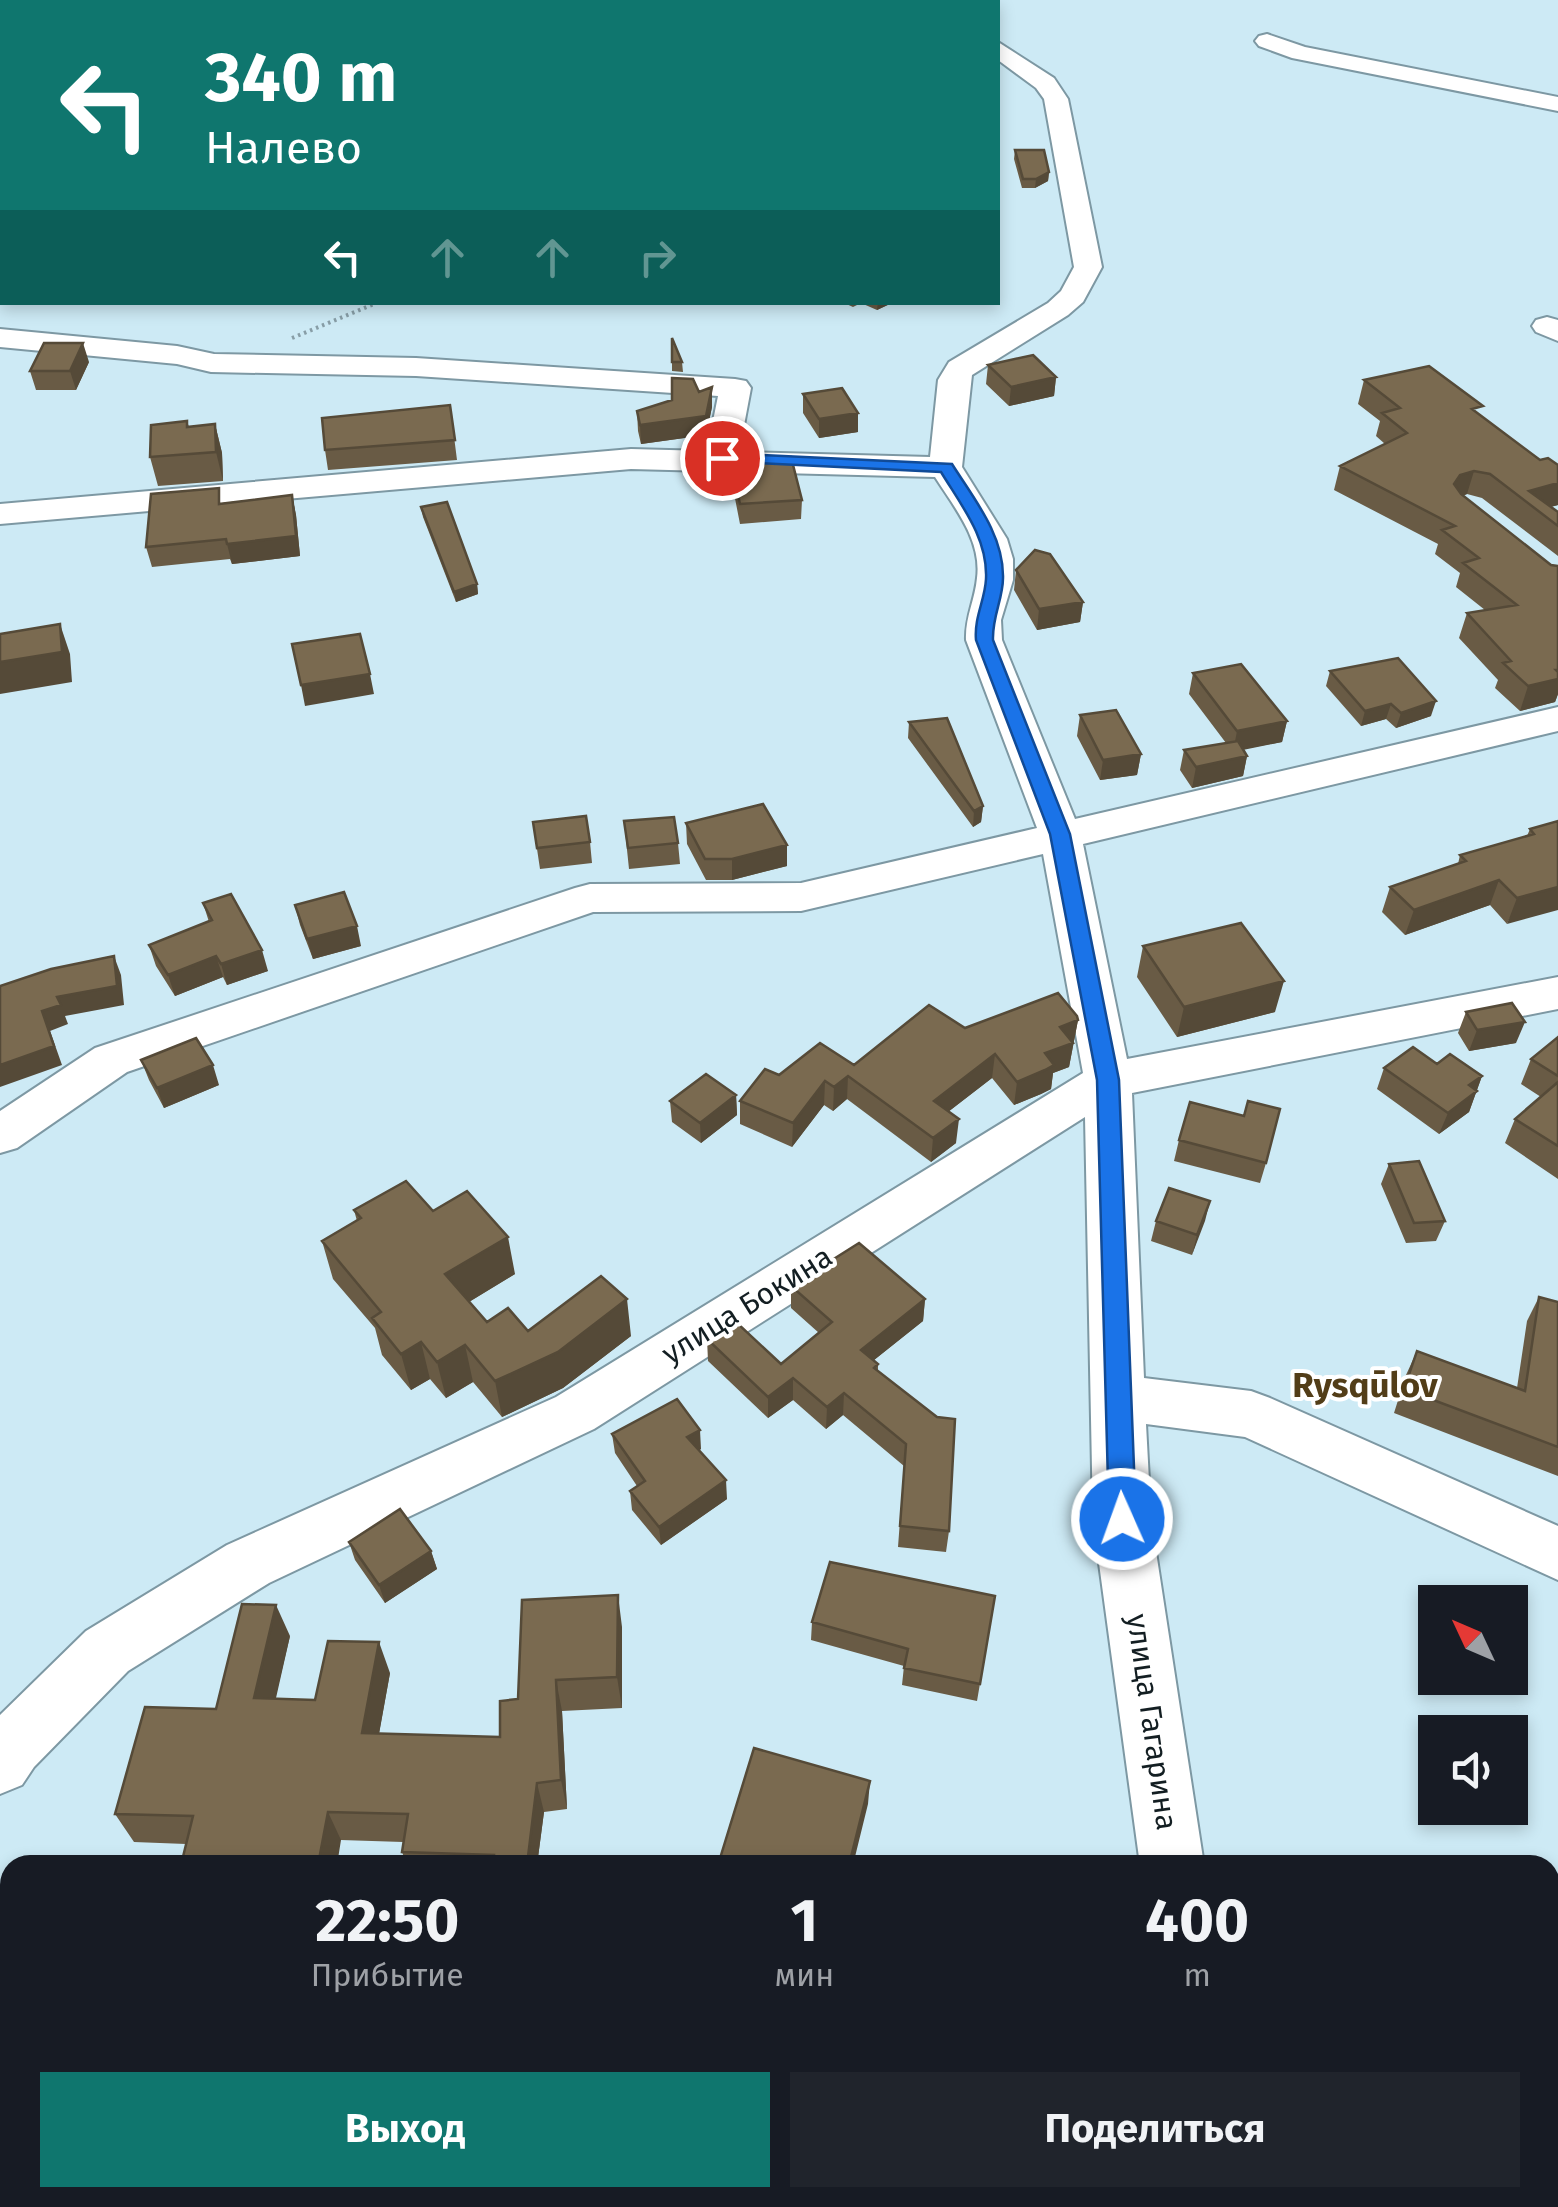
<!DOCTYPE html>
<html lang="ru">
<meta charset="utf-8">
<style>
body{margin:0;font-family:"Fira Sans",sans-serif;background:#20242c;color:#f1f3f6;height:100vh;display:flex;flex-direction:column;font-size:38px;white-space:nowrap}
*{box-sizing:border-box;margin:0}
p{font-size:32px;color:#9ea1a6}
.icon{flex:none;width:55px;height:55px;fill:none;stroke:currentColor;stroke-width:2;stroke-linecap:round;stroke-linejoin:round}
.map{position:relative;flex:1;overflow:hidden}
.side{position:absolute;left:0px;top:1855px;width:1560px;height:352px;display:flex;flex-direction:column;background:#171b24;border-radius:30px 30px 0 0;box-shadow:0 5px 15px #0003}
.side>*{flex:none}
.guide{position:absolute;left:0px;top:0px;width:1000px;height:305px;box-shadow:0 5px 15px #0003;background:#0f766e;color:#fff;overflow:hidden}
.needle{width:65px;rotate:314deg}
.fabs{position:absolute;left:1418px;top:1585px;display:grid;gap:20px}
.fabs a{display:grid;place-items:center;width:110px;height:110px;border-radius:0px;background:#171b24;box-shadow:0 5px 15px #0003;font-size:50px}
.pin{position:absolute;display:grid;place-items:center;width:85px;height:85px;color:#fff;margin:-42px;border:5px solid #fff;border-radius:50%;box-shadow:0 2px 10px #0007}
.me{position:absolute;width:110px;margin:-55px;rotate:358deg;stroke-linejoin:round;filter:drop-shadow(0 0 8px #0008)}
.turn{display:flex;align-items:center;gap:35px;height:210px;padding:0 40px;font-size:45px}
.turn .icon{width:130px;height:130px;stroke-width:2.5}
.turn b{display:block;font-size:70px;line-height:85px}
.lanes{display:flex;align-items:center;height:95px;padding:0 40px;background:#0003;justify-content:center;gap:50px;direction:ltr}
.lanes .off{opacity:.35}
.eta{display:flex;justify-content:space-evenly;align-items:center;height:170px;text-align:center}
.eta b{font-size:60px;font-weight:700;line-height:70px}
.cta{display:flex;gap:20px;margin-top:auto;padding:20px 40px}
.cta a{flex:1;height:115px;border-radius:0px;background:#0f766e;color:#fff;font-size:40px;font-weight:700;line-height:115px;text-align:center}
.cta a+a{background:#20242c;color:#f1f3f6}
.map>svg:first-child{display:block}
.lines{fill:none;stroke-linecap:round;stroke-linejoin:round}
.minor-casing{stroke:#7d98a3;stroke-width:4}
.path{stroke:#889ea7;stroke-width:4;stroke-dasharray:2.5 4;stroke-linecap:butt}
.minor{fill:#fff;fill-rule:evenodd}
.wall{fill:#695b45}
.shaded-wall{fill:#554a38}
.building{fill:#7a6a50;stroke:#554a38;stroke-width:2.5}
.route{fill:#1a73e8;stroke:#114b97;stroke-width:2.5}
.labels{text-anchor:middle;stroke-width:8;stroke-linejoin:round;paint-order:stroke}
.street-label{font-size:30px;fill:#131e22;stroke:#fff}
.quarter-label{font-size:35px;font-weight:bold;fill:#523d18;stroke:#fff}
</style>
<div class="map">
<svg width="1558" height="2207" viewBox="0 0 1558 2207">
<rect width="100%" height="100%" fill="#cdeaf5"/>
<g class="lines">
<g class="minor-casing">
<path id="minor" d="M 925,0 L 949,0 L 950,2 L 927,2 Z
M 1267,34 L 1305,47 L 1558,97 L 1558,111 L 1292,58 L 1259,46 L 1255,41 L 1259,36 Z
M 998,42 L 1054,78 L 1068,99 L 1102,267 L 1083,302 L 1068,315 L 972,375 L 962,467 L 1007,539 L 1013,559 L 1013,580 L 1001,620 L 1002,640 L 1075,819 L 1558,707 L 1558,731 L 1083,844 L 1127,1059 L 1558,977 L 1558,1009 L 1132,1093 L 1144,1378 L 1251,1391 L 1270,1398 L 1558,1526 L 1558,1580 L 1245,1437 L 1146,1424 L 1151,1519 L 1204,1865 L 1140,1865 L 1093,1519 L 1085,1117 L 594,1429 L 269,1583 L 128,1671 L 34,1767 L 22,1785 L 0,1794 L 0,1715 L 86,1631 L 227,1545 L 556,1397 L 1083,1073 L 1043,854 L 801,911 L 593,912 L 127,1072 L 17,1148 L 0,1153 L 0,1111 L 95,1048 L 575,888 L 590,884 L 801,883 L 1037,828 L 966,640 C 965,617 975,600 977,578 C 982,540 954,507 935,477 L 631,469 L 0,524 L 0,504 L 631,449 L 707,451 L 718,396 L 416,376 L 211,372 L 177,364 L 0,347 L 0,329 L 177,346 L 214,354 L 416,358 L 735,379 L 746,381 L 751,388 L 739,452 L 930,457 L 938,380 L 949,362 L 1048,303 L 1061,291 L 1074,267 L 1044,99 L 1036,88 L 998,60 Z
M 1547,317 L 1558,320 L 1558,341 L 1536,332 L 1532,326 L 1536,320 Z
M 785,2198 L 857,2198 L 856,2207 L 784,2207 Z
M 1184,2198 L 1256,2198 L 1258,2207 L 1186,2207 Z"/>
</g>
<path class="path" d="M 292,338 L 379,302"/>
<use href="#minor" class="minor"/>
</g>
<path class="wall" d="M 1015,150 L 1049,172 L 1048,181 L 1035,188 L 1022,188 L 1014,159 Z
M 842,302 L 894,302 L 877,310 L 861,303 L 853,307 Z
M 672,338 L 682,362 L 683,372 L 672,371 Z
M 89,362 L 76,390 L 36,390 L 30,371 Z
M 988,365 L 1056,377 L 1054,396 L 1009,406 L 986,384 Z
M 1364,380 L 1480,415 L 1540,460 L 1558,465 L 1558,505 L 1551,507 L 1558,512 L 1558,556 L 1482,498 L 1467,494 L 1463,496 L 1551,565 L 1558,566 L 1558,694 L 1555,702 L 1520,711 L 1495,688 L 1498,680 L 1459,638 L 1467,613 L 1485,610 L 1456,587 L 1460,573 L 1435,554 L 1438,544 L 1334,490 L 1340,466 L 1385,444 L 1376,436 L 1380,421 L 1358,404 Z
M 699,392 L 712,407 L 706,435 L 641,444 L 638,431 L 637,411 Z
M 803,394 L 858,413 L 858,432 L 819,438 L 803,413 Z
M 450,405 L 457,460 L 328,470 L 325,450 Z
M 187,421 L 189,427 L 215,424 L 222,453 L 223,481 L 158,486 L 150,457 Z
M 730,459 L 802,500 L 801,519 L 740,524 L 731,478 Z
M 292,495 L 296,515 L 300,556 L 232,564 L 230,559 L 152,567 L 146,547 L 222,503 Z
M 421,507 L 477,584 L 478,594 L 456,602 L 423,517 Z
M 1016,570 L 1083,602 L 1080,622 L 1037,630 L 1014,590 Z
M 1330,671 L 1431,716 L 1396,728 L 1386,719 L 1361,726 L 1326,686 Z
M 1193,673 L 1287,721 L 1282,742 L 1243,749 L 1247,756 L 1243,776 L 1192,788 L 1180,770 L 1184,750 L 1226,743 L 1189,694 Z
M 1080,715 L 1141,754 L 1137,775 L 1100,780 L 1077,736 Z
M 909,722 L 983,806 L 981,822 L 973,827 L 908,738 Z
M 624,821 L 678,843 L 680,864 L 629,869 Z
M 1558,821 L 1507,924 L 1490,905 L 1405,935 L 1382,912 L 1390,887 L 1458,864 L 1460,855 L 1527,836 L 1530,829 Z
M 533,822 L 590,842 L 592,863 L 540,869 Z
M 686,823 L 787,866 L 732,880 L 706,880 L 687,844 Z
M 203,903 L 268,971 L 227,985 L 223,977 L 175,996 L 156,966 L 149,945 L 209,922 Z
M 295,905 L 361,946 L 313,959 L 300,925 Z
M 1143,946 L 1275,1012 L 1177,1037 L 1137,977 Z
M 1466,1012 L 1516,1043 L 1469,1051 L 1458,1033 Z
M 1078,1020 L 1069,1067 L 1053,1073 L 1051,1089 L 1041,1094 L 1014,1105 L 992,1078 L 948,1112 L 956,1143 L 931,1162 L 847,1099 L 833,1111 L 824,1105 L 792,1147 L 740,1124 L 740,1101 L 779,1075 L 854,1065 L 965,1028 Z
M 1558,1037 L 1558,1179 L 1505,1143 L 1515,1119 L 1541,1097 L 1521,1084 L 1531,1059 Z
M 141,1060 L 219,1085 L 164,1108 L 149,1080 Z
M 1437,1064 L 1482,1076 L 1469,1112 L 1439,1134 L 1377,1089 L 1384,1068 Z
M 736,1095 L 737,1115 L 701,1143 L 672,1122 L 670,1101 Z
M 1244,1116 L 1266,1163 L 1260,1183 L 1174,1161 L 1179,1140 Z
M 1389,1164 L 1445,1221 L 1436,1241 L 1406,1243 L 1381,1184 Z
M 1210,1201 L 1192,1255 L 1151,1241 L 1156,1221 Z
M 354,1210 L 433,1211 L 515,1274 L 469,1302 L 487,1322 L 528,1331 L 631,1336 L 563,1388 L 502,1417 L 473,1382 L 446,1398 L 430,1379 L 411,1390 L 382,1355 L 375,1328 L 333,1279 L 322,1241 L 357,1221 Z
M 791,1286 L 925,1299 L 923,1321 L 874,1360 L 878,1364 L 878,1371 L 949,1531 L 946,1552 L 898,1547 L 904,1466 L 843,1415 L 826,1429 L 793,1400 L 768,1418 L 708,1361 L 707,1339 L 781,1364 L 819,1333 L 791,1308 Z
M 1539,1297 L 1558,1403 L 1558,1476 L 1394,1413 L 1406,1375 L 1417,1351 L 1517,1388 L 1527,1321 Z
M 612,1434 L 701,1449 L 699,1450 L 727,1499 L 661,1545 L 632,1510 L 630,1491 L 637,1486 L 615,1453 Z
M 349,1542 L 431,1551 L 437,1569 L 385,1603 L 355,1560 Z
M 995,1596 L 977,1701 L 902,1685 L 904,1666 L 811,1640 L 812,1622 Z
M 622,1627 L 622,1708 L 562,1711 L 567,1809 L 544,1812 L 537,1865 L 407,1865 L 402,1852 L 403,1842 L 341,1840 L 186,1844 L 134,1842 L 115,1814 L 216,1709 L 290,1636 L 275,1699 L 315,1700 L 390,1673 L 379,1733 L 500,1737 L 518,1699 Z
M 875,2198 L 986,2198 L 987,2201 L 984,2207 L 875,2207 Z"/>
<path class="shaded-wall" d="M 884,0 L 908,0 L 908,2 L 884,2 Z
M 1049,172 L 1048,181 L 1035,188 L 1036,179 Z
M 878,302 L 894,302 L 877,310 Z
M 83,343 L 89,362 L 76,390 L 70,371 Z
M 1056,377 L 1054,396 L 1009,406 L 1011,387 Z
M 712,387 L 712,407 L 706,435 L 641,444 L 640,425 Z
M 858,413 L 858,432 L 819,438 L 819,419 Z
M 215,424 L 222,453 L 223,481 L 216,452 Z
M 1474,471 L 1467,494 L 1453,499 L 1454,484 L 1460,475 Z
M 1558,483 L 1558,505 L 1537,510 L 1529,491 Z
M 292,495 L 296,515 L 300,556 L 232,564 L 227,544 Z
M 477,584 L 478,594 L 456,602 L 454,592 Z
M 1083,602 L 1080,622 L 1037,630 L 1039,609 Z
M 60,624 L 70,654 L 72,682 L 0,694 L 0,662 Z
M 1558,670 L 1558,694 L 1555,702 L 1520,711 L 1528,686 Z
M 370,674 L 374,694 L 305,706 L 301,685 Z
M 1436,701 L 1431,716 L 1396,728 L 1401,713 Z
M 1391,704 L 1386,719 L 1361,726 L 1365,711 Z
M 1287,721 L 1282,742 L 1233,752 L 1237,731 Z
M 1141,754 L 1137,775 L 1100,780 L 1103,760 Z
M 1247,756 L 1243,776 L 1192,788 L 1196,767 Z
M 983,806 L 981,822 L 973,827 L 974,811 Z
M 787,845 L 787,866 L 732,880 L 732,859 Z
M 1499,880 L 1490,905 L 1405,935 L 1414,910 Z
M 1558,887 L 1558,910 L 1507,924 L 1517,898 Z
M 357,926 L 361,946 L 313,959 L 307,939 Z
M 262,950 L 268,971 L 227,985 L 221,964 Z
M 114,956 L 121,975 L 124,1005 L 65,1016 L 68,1024 L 50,1031 L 62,1065 L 0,1087 L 0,1065 L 42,1011 L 57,997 Z
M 216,956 L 223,977 L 175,996 L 168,975 Z
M 1284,981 L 1275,1012 L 1177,1037 L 1184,1007 Z
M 1078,1020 L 1069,1067 L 1053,1073 L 1051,1089 L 1041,1094 L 1014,1105 L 1017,1082 L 1060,1027 Z
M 1525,1022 L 1516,1043 L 1469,1051 L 1477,1030 Z
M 995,1054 L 992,1078 L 931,1125 L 934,1101 Z
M 213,1065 L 219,1085 L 164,1108 L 157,1088 Z
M 848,1076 L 847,1099 L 833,1111 L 834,1087 Z
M 1482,1076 L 1469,1112 L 1439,1134 L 1448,1113 L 1469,1085 Z
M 825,1081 L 824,1105 L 792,1147 L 793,1123 Z
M 736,1095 L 737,1115 L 701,1143 L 700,1123 Z
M 959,1119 L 956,1143 L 931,1162 L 933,1138 Z
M 1210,1201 L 1205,1221 L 1192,1255 L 1197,1235 Z
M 508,1237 L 515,1274 L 454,1311 L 445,1274 Z
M 627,1299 L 631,1336 L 563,1388 L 502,1417 L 495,1381 Z
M 925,1299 L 923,1321 L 859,1372 L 861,1350 Z
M 421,1342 L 430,1379 L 411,1390 L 401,1354 Z
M 465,1345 L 473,1382 L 446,1398 L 437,1362 Z
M 793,1378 L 793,1400 L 768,1418 L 768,1397 Z
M 844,1393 L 843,1415 L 826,1429 L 827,1407 Z
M 700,1430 L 701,1449 L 689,1456 L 687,1437 Z
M 726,1480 L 727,1499 L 661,1545 L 659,1527 Z
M 431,1551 L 437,1569 L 385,1603 L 379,1585 Z
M 618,1595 L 622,1627 L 622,1708 L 617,1677 Z
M 276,1605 L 290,1636 L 269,1729 L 254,1698 Z
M 379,1642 L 390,1673 L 374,1762 L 362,1733 Z
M 556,1680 L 562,1711 L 567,1809 L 561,1780 Z
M 870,1781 L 868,1804 L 853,1865 L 849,1865 Z
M 537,1783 L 544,1812 L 537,1865 L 527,1865 Z
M 328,1812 L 341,1840 L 337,1865 L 318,1865 Z
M 335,2198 L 346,2198 L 343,2207 L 332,2207 Z
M 498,2198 L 509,2198 L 507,2207 L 497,2207 Z"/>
<path class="building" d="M 1015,150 L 1044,150 L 1049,172 L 1036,179 L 1023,179 Z
M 672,338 L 682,362 L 672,362 Z
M 44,343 L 83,343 L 70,371 L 30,371 Z
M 1033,355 L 1056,377 L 1011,387 L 988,365 Z
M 1429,366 L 1483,406 L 1472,409 L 1540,460 L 1548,458 L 1558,465 L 1558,483 L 1529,491 L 1558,512 L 1558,526 L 1490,474 L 1474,471 L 1460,475 L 1454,484 L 1461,494 L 1551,565 L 1558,566 L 1558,670 L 1556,670 L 1558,672 L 1558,679 L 1528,686 L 1503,663 L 1511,661 L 1467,613 L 1517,605 L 1463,563 L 1479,558 L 1442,530 L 1455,526 L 1340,466 L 1407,433 L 1382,413 L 1400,408 L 1364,380 Z
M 672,378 L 693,379 L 699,392 L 712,387 L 706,416 L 640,425 L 637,411 L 672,400 Z
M 842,388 L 858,413 L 819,419 L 803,394 Z
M 450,405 L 455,440 L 325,450 L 322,418 Z
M 187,421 L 187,427 L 215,424 L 216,452 L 150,457 L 151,425 Z
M 791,457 L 802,500 L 740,504 L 730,459 Z
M 219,488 L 219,504 L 292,495 L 296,536 L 227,544 L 226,539 L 146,547 L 151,494 Z
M 447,502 L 477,584 L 454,592 L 421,507 Z
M 1035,550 L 1050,554 L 1083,602 L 1039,609 L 1016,570 Z
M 60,624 L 62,652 L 0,662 L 0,634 Z
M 360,634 L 370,674 L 301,685 L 292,644 Z
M 1398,658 L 1436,701 L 1401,713 L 1391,704 L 1365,711 L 1330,671 Z
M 1241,664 L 1287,721 L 1237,731 L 1193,673 Z
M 1116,710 L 1141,754 L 1103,760 L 1080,715 Z
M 947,718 L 983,806 L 974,811 L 909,722 Z
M 1238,741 L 1247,756 L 1196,767 L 1184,750 Z
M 763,804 L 787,845 L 732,859 L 705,859 L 686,823 Z
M 586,816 L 590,842 L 537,848 L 533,822 Z
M 674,817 L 678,843 L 628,848 L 624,821 Z
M 1558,821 L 1558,887 L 1517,898 L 1499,880 L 1414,910 L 1390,887 L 1466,861 L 1460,855 L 1534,834 L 1530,829 Z
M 344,892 L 357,926 L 307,939 L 295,905 Z
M 231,894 L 262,950 L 221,964 L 216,956 L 168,975 L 149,945 L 212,920 L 203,903 Z
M 1241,923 L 1284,981 L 1184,1007 L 1143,946 Z
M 114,956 L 117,986 L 57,997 L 61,1005 L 42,1011 L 54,1046 L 0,1065 L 0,986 L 51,969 Z
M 1058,993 L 1077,1016 L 1078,1020 L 1060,1027 L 1073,1043 L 1045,1053 L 1054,1065 L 1045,1070 L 1017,1082 L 995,1054 L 934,1101 L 959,1119 L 933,1138 L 848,1076 L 834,1087 L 825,1081 L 793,1123 L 740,1101 L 765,1069 L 779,1075 L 820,1043 L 854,1065 L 929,1005 L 965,1028 Z
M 1512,1003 L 1525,1022 L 1477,1030 L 1466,1012 Z
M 1558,1037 L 1558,1076 L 1531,1059 Z
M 196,1038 L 213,1065 L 157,1088 L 141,1060 Z
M 1413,1047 L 1437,1064 L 1450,1054 L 1482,1076 L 1469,1085 L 1477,1091 L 1448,1113 L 1384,1068 Z
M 706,1074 L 736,1095 L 700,1123 L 670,1101 Z
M 1558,1082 L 1558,1146 L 1515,1119 Z
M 1248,1101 L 1280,1109 L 1266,1163 L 1179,1140 L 1190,1102 L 1244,1116 Z
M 1419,1161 L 1445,1221 L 1414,1223 L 1389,1164 Z
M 406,1181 L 433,1211 L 467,1191 L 508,1237 L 445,1274 L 487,1322 L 508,1308 L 528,1331 L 601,1276 L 627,1299 L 558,1352 L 495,1381 L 465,1345 L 437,1362 L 421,1342 L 401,1354 L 372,1318 L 381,1312 L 322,1241 L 361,1218 L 354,1210 Z
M 1169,1188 L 1210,1201 L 1197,1235 L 1156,1221 Z
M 859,1243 L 925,1299 L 861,1350 L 878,1364 L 874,1368 L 937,1417 L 955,1419 L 949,1531 L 900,1526 L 906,1444 L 844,1393 L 827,1407 L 793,1378 L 768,1397 L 707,1339 L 735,1321 L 781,1364 L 832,1322 L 791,1286 Z
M 1539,1297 L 1558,1302 L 1558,1447 L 1404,1389 L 1417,1351 L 1525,1391 Z
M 677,1399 L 700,1430 L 687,1437 L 726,1480 L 659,1527 L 630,1491 L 645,1481 L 612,1434 Z
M 400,1509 L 431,1551 L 379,1585 L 349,1542 Z
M 830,1562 L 995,1596 L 980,1684 L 904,1668 L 908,1649 L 812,1622 Z
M 618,1595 L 617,1677 L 556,1680 L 561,1780 L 537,1783 L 527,1865 L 493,1865 L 494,1855 L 402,1852 L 408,1814 L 328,1812 L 318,1865 L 181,1865 L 193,1816 L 115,1814 L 145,1707 L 216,1709 L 242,1604 L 276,1605 L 254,1698 L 315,1700 L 328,1641 L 379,1642 L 362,1733 L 500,1737 L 500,1701 L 518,1699 L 522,1600 Z
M 754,1748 L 870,1781 L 849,1865 L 718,1865 Z
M 269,2198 L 335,2198 L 332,2207 L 266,2207 Z
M 419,2198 L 498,2198 L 497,2207 L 418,2207 Z
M 877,2198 L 986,2198 L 987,2201 L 877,2203 Z"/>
<path class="route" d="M 722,453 L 952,464 C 974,499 1004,535 1003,578 C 1003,599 992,617 993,640 L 1070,834 L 1119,1080 L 1136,1519 L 1132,1528 L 1122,1531 L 1113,1528 L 1109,1519 L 1097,1080 L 1050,834 L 976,640 C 974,617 985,600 986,579 C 988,538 961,505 941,472 L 716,461 L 716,455 Z"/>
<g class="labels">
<g class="street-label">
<text transform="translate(747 1305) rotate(-32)" y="10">улица Бокина</text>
<text transform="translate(1152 1722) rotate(82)" y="10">улица Гагарина</text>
</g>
<g class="quarter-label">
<text x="1365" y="1397">Rysqūlov</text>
</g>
</g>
</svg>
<div class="fabs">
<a><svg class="needle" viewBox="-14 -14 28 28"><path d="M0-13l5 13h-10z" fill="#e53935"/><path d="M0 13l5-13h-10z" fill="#9ea1a6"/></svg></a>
<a><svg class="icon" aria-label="sound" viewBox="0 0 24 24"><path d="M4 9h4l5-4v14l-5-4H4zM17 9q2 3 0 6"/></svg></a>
</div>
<div class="pin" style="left:722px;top:458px;background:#d93025"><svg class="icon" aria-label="arrive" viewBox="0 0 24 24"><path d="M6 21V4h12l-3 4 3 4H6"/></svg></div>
<svg class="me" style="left:1122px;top:1519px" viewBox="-20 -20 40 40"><circle r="17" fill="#1a73e8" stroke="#fff" stroke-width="3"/><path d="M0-11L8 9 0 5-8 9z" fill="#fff"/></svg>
<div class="guide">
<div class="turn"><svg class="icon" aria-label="left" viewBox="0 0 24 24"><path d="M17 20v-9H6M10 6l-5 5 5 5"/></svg><div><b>340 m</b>Налево</div></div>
<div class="lanes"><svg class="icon" aria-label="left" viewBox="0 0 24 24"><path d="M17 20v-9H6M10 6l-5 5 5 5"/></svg><svg class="icon off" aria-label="ahead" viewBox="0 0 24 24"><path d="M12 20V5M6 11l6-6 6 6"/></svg><svg class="icon off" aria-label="ahead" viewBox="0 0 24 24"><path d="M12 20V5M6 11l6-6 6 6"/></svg><svg class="icon off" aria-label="right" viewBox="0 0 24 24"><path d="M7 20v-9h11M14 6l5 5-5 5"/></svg></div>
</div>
<section class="side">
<div class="eta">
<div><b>22:50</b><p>Прибытие</p></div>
<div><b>1</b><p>мин</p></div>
<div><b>400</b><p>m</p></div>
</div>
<div class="cta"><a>Выход</a><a>Поделиться</a></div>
</section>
</div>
